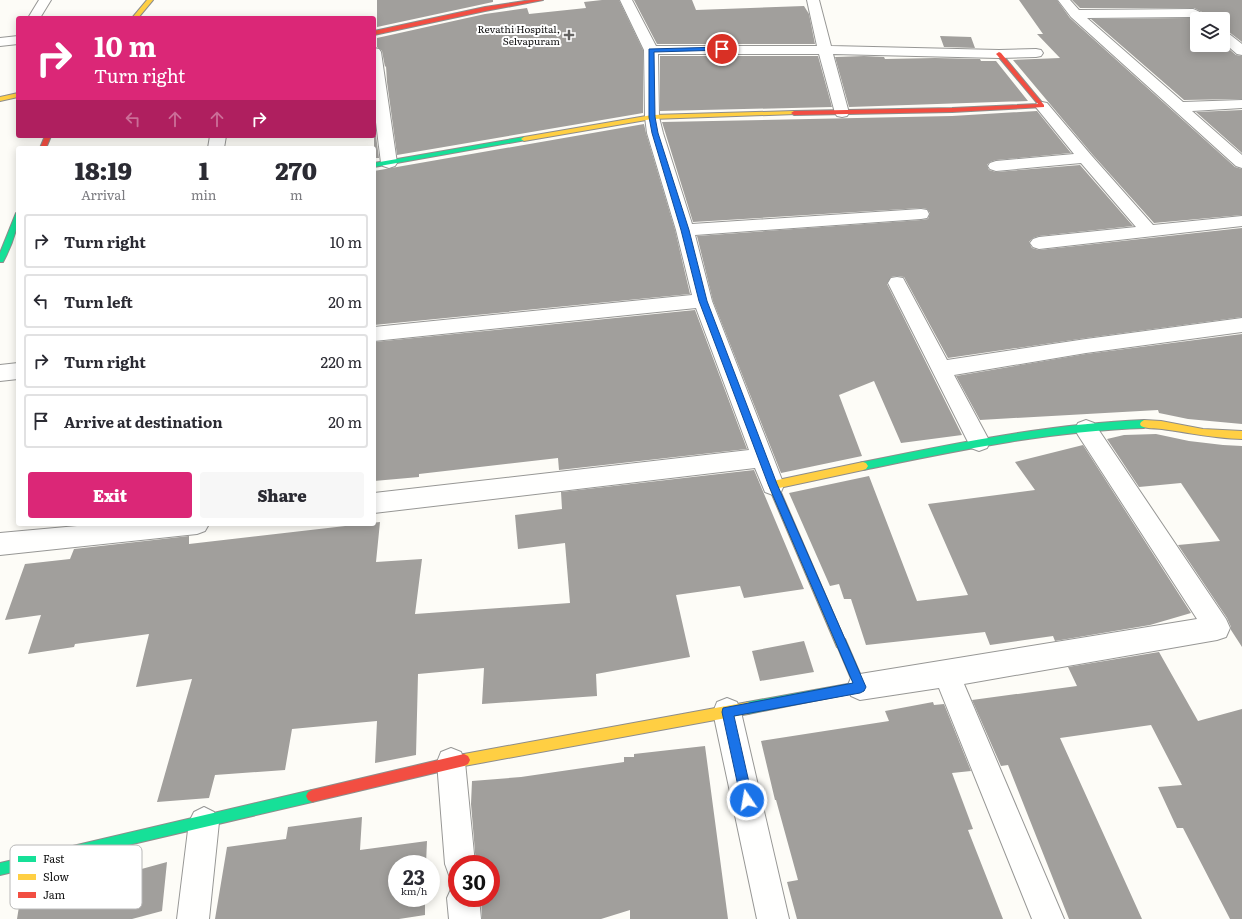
<!DOCTYPE html>
<style>
body{margin:0;font-family:Literata,serif;background:#f7f7f7;color:#2b2b33;height:100vh;display:flex;flex-direction:column;font-size:15px;white-space:nowrap}
*{box-sizing:border-box;margin:0}
p{font-size:13px;color:#7c7c81}
.icon{flex:none;width:22px;height:22px;fill:none;stroke:currentColor;stroke-width:2;stroke-linecap:round;stroke-linejoin:round}
.map{position:relative;flex:1;overflow:hidden}
.drawer{position:absolute;left:16px;top:146px;width:360px;height:380px;display:flex;flex-direction:column;background:#fff;border-radius:4px;box-shadow:0 2px 10px #0003}
.drawer>*{flex:none}
.hud{position:absolute;left:16px;top:16px;width:360px;height:122px;border-radius:4px;box-shadow:0 2px 10px #0003;background:#db2777;color:#fff;overflow:hidden}
.fabs{position:absolute;left:1190px;top:12px;display:grid;gap:8px}
.fabs a{display:grid;place-items:center;width:40px;height:40px;border-radius:4px;background:#fff;box-shadow:0 2px 10px #0003;font-size:20px}
.speed{position:absolute;left:388px;top:855px;display:flex;gap:8px;font-size:20px;font-weight:700;text-align:center}
.speed>*{display:grid;place-content:center;width:52px;height:52px;border-radius:50%;background:#fff;box-shadow:0 2px 10px #0003;line-height:1}
.speed small{font-size:10px;font-weight:400}
.speed .limit{border:6px solid #d22;background:#fff;color:#111}
.pin{position:absolute;display:grid;place-items:center;width:34px;height:34px;color:#fff;margin:-17px;border:2px solid #fff;border-radius:50%;box-shadow:0 1px 4px #0007}
.me{position:absolute;width:44px;margin:-22px;rotate:348deg;stroke-linejoin:round;filter:drop-shadow(0 0 3px #0008)}
.turn{display:flex;align-items:center;gap:14px;height:84px;padding:0 12px;font-size:18px}
.turn .icon{width:52px;height:52px;stroke-width:2.5}
.turn b{display:block;font-size:28px;line-height:34px}
.lanes{display:flex;align-items:center;height:38px;padding:0 12px;background:#0003;justify-content:center;gap:20px;direction:ltr}
.lanes .off{opacity:.35}
.eta{display:flex;justify-content:space-evenly;align-items:center;height:68px;text-align:center}
.eta b{font-size:24px;font-weight:800;line-height:28px}
.primary-button{display:flex;gap:8px;margin-top:auto;padding:8px 12px}
.primary-button a{flex:1;height:46px;border-radius:4px;background:#db2777;color:#fff;font-size:16px;font-weight:800;line-height:46px;text-align:center}
.primary-button a+a{background:#f7f7f7;color:#2b2b33}
ul{padding:0;list-style:none}
li{display:flex;align-items:center;gap:12px;height:54px;margin:0 8px 6px;padding:0 4px;border:2px solid #e1e1e2;border-radius:4px}
li div{flex:1}
li b{display:block;font-size:15px}
li em{font-style:normal}
.map>svg:first-child{display:block}
.building{fill:#a19f9c}
.lines{fill:none;stroke-linecap:round;stroke-linejoin:round}
.street-casing{stroke:#979795;stroke-width:2}
.fast-casing{stroke:#8e8d8b;stroke-width:2}
.slow-casing{stroke:#8e8d8b;stroke-width:2}
.jam-casing{stroke:#8e8d8b;stroke-width:2}
.street{fill:#fffffe;fill-rule:evenodd}
.fast{fill:#16e098;fill-rule:evenodd}
.slow{fill:#ffcf43;fill-rule:evenodd}
.jam{fill:#f24e42;fill-rule:evenodd}
.route{fill:#1a73e8;stroke:#114b97}
.poi-dot{fill:#646362;stroke:#fff;stroke-width:1.5}
.labels{text-anchor:middle;stroke-width:4;stroke-linejoin:round;paint-order:stroke}
.far-poi-label{font-size:10px;fill:#111;stroke:#fff;text-anchor:end}
.key{fill:#fff;stroke:#b8b8b8;stroke-width:1}
.key-label{font-size:11px;fill:#111}
</style>
<div class="map">
<svg width="1242" height="919" viewBox="0 0 1242 919">
<rect width="100%" height="100%" fill="#fdfcf7"/>
<path class="building" d="M 377,0 L 493,0 L 493,2 L 377,27 Z
M 602,0 L 619,0 L 643,50 L 643,113 L 397,155 L 387,82 L 386,66 L 385,67 L 382,51 L 377,47 L 377,38 L 485,14 L 527,8 L 529,14 L 586,8 L 584,2 Z
M 634,0 L 692,0 L 696,10 L 804,6 L 809,14 L 815,44 L 657,44 Z
M 1019,0 L 1057,0 L 1070,18 L 1235,167 L 1242,169 L 1242,215 L 1154,223 L 1092,154 L 1013,60 L 1060,58 L 1037,34 L 1043,34 Z
M 1072,0 L 1242,0 L 1242,42 L 1229,32 L 1223,31 L 1223,19 L 1208,19 L 1204,13 L 1194,8 L 1080,8 Z
M 1190,18 L 1197,23 L 1197,45 L 1223,44 L 1236,55 L 1242,56 L 1242,99 L 1184,100 L 1091,19 Z
M 940,36 L 971,37 L 975,48 L 944,47 Z
M 660,56 L 818,56 L 832,107 L 660,111 Z
M 864,56 L 884,57 L 885,59 L 935,58 L 980,59 L 981,61 L 996,61 L 1028,101 L 849,107 L 835,57 Z
M 1242,110 L 1242,153 L 1196,112 Z
M 1037,111 L 1071,153 L 996,160 L 990,162 L 987,165 L 989,170 L 996,172 L 1080,165 L 1133,226 L 1039,236 L 1033,238 L 1029,242 L 1032,248 L 1039,250 L 1242,228 L 1242,317 L 1086,338 L 948,358 L 904,277 L 897,276 L 891,277 L 887,284 L 962,435 L 901,443 L 874,381 L 839,395 L 862,456 L 781,473 L 713,301 L 697,236 L 921,220 L 928,219 L 930,213 L 927,209 L 921,208 L 693,222 L 662,122 L 952,116 Z
M 644,124 L 646,133 L 675,230 L 690,294 L 374,325 L 374,171 Z
M 374,136 L 376,136 L 379,158 L 374,158 Z
M 695,310 L 747,449 L 559,470 L 558,458 L 419,474 L 419,477 L 374,481 L 374,342 Z
M 1242,334 L 1242,424 L 1188,419 L 1159,413 L 1158,410 L 980,420 L 956,376 L 1086,354 Z
M 1156,434 L 1189,441 L 1223,445 L 1242,446 L 1242,647 L 1231,630 L 1231,627 L 1227,618 L 1178,545 L 1220,541 L 1181,483 L 1139,487 L 1107,439 L 1124,435 Z
M 1083,445 L 1191,613 L 1150,625 L 1055,641 L 1053,636 L 990,645 L 985,632 L 866,645 L 851,599 L 844,599 L 839,584 L 830,586 L 789,493 L 869,476 L 917,601 L 968,595 L 928,504 L 1035,490 L 1015,462 Z
M 754,470 L 804,589 L 744,598 L 740,586 L 676,595 L 690,657 L 596,674 L 597,696 L 482,704 L 484,668 L 418,674 L 416,755 L 375,763 L 377,721 L 292,729 L 285,770 L 215,775 L 209,798 L 157,802 L 192,679 L 136,687 L 149,634 L 75,644 L 74,647 L 28,654 L 41,615 L 5,620 L 25,564 L 70,559 L 74,549 L 189,536 L 189,544 L 380,522 L 376,562 L 422,559 L 415,614 L 570,603 L 565,543 L 518,549 L 515,515 L 562,509 L 561,492 Z
M 804,641 L 814,672 L 760,681 L 752,651 Z
M 1159,652 L 1198,721 L 1242,709 L 1242,919 L 1230,919 L 1183,828 L 1177,828 L 1158,787 L 1182,785 L 1151,725 L 1060,738 L 1142,919 L 1069,919 L 1008,765 L 1001,766 L 972,700 L 1077,686 L 1068,667 Z
M 933,702 L 934,705 L 944,704 L 971,771 L 952,773 L 973,829 L 968,830 L 1003,919 L 797,919 L 787,882 L 798,880 L 776,800 L 775,800 L 761,741 L 889,721 L 885,711 Z
M 705,746 L 728,919 L 630,919 L 630,910 L 601,919 L 482,919 L 481,898 L 491,898 L 491,864 L 476,864 L 471,804 L 472,781 L 521,777 L 624,762 L 624,757 L 634,757 L 634,754 Z
M 362,817 L 360,850 L 427,841 L 426,864 L 397,864 L 397,898 L 425,898 L 425,915 L 399,919 L 215,919 L 227,847 L 286,839 L 288,827 Z
M 167,862 L 162,911 L 132,919 L 17,919 L 21,894 L 77,878 L 76,887 Z"/>
<g class="lines">
<g class="street-casing">
<path id="street" d="M 39,0 L 51,0 L 40,18 L 28,18 Z
M 620,0 L 632,0 L 656,46 L 817,46 L 807,0 L 819,0 L 831,46 L 999,50 L 1036,49 L 1041,50 L 1043,53 L 1041,56 L 1036,57 L 999,58 L 833,54 L 849,113 L 847,116 L 842,117 L 837,116 L 835,113 L 819,54 L 658,54 L 659,117 L 663,133 L 692,224 L 921,209 L 927,210 L 929,214 L 927,218 L 921,219 L 695,235 L 712,301 L 784,485 L 781,492 L 773,495 L 765,492 L 755,468 L 374,513 L 374,493 L 749,450 L 696,308 L 374,341 L 374,327 L 692,295 L 676,230 L 647,133 L 645,117 L 644,50 Z
M 1058,0 L 1070,0 L 1079,10 L 1193,9 C 1199,11 1204,14 1207,19 L 1197,19 L 1197,22 L 1190,17 L 1087,18 L 1183,102 L 1242,100 L 1242,108 L 1192,111 L 1242,155 L 1242,168 L 1236,166 L 1071,17 Z
M 1223,32 L 1228,33 L 1242,44 L 1242,55 L 1237,54 L 1223,42 Z
M 18,36 L 18,44 L 0,46 L 0,38 Z
M 374,48 L 379,49 L 381,52 L 397,163 L 395,166 L 389,168 L 383,166 L 381,163 L 374,106 Z
M 1042,102 L 1047,103 L 1091,155 L 1153,225 L 1242,216 L 1242,226 L 1039,249 L 1033,247 L 1030,243 L 1033,239 L 1039,237 L 1136,227 L 1081,163 L 996,171 L 990,169 L 988,166 L 990,163 L 996,161 L 1074,154 L 1035,106 L 1037,103 Z
M 210,136 L 226,136 L 224,148 L 208,148 Z
M 897,277 L 903,278 L 947,360 L 1086,339 L 1242,318 L 1242,332 L 1086,353 L 954,375 L 990,442 L 987,448 L 979,451 L 971,448 L 888,283 L 891,278 Z
M 18,363 L 18,379 L 0,381 L 0,365 Z
M 1086,420 L 1094,423 L 1226,619 L 1230,628 L 1226,637 L 1217,640 L 964,684 L 1064,919 L 1032,919 L 939,688 L 860,700 L 851,696 L 847,687 L 851,678 L 860,674 L 1197,619 L 1078,435 L 1075,429 L 1078,423 Z
M 99,524 L 209,524 L 205,531 L 197,534 L 0,555 L 0,533 Z
M 727,698 L 737,702 L 741,712 L 789,919 L 757,919 L 713,712 L 717,702 Z
M 451,748 L 461,752 L 465,762 L 475,864 L 457,864 L 457,878 L 449,875 L 445,864 L 437,762 L 441,752 Z
M 204,807 L 214,812 L 219,822 L 209,919 L 177,919 L 189,822 L 194,812 Z
M 457,885 L 457,898 L 479,898 L 481,919 L 449,919 L 447,898 L 452,887 Z"/>
</g>
<g class="fast-casing">
<path id="fast" d="M 524,137 L 526,138 L 526,140 L 374,167 L 374,163 Z
M 16,213 L 18,213 C 18,230 11,247 3,262 L 0,262 L 0,253 Z
M 1144,420 L 1147,422 L 1148,424 L 1147,426 L 1144,428 C 1049,431 956,451 863,470 L 860,469 L 858,466 L 860,463 L 863,462 C 956,443 1049,424 1144,420 Z
M 841,638 L 845,639 L 864,683 L 865,687 L 864,691 L 748,714 L 744,712 L 742,708 L 744,704 L 748,702 L 853,683 L 836,643 L 837,639 Z
M 312,790 L 316,792 L 318,796 L 316,800 L 312,802 L 0,875 L 0,863 Z"/>
</g>
<g class="slow-casing">
<path id="slow" d="M 147,0 L 153,0 L 138,18 L 132,18 Z
M 18,93 L 18,97 L 0,101 L 0,97 Z
M 794,111 L 796,112 L 796,114 L 652,119 L 524,141 L 521,139 L 524,137 L 652,115 Z
M 1144,420 L 1161,421 L 1203,429 L 1242,431 L 1242,439 C 1213,438 1191,433 1162,429 C 1155,428 1147,429 1141,426 L 1140,424 L 1141,422 Z
M 863,462 L 866,463 L 868,466 L 866,469 L 863,470 L 779,488 L 846,643 L 845,647 L 841,648 L 837,647 L 768,485 L 770,482 L 773,481 Z
M 748,702 L 752,704 L 754,708 L 752,712 L 748,714 L 464,766 L 460,764 L 458,760 L 460,756 L 464,754 Z"/>
</g>
<g class="jam-casing">
<path id="jam" d="M 531,0 L 543,0 L 485,11 L 374,35 L 374,31 L 485,7 Z
M 999,52 L 1001,53 L 1044,105 L 1044,107 L 952,112 L 794,115 L 791,113 L 794,111 L 952,108 L 1038,104 L 997,55 L 996,54 Z
M 45,136 L 51,136 L 46,148 L 40,148 Z
M 464,754 L 468,756 L 470,760 L 468,764 L 464,766 L 312,802 L 308,800 L 306,796 L 308,792 L 312,790 Z"/>
</g>
<use href="#street" class="street"/>
<use href="#fast" class="fast"/>
<use href="#slow" class="slow"/>
<use href="#jam" class="jam"/>
</g>
<path class="route" d="M 722,47 L 724,49 L 724,50 L 654,52 L 655,117 L 658,133 L 689,230 L 707,301 L 777,484 L 866,687 L 864,691 L 860,693 L 734,716 L 753,800 L 751,805 L 747,807 L 743,805 L 741,800 L 722,712 L 723,708 L 853,683 L 768,484 L 699,301 L 681,230 L 652,133 L 649,117 L 649,49 Z"/>
<path class="poi-dot" d="M567 29h4v4h4v4h-4v4h-4v-4h-4v-4h4z"/>
<g class="labels">
<g class="far-poi-label">
<text x="560" y="33">Revathi Hospital,<tspan x="560" dy="12">Selvapuram</tspan></text>
</g>
</g>
<rect x="10" y="845" width="132" height="64" rx="6" class="key"/>
<rect x="18" y="856" width="18" height="6" fill="#16e098"/>
<rect x="18" y="874" width="18" height="6" fill="#ffcf43"/>
<rect x="18" y="892" width="18" height="6" fill="#f24e42"/>
<g class="key-label">
<text x="43" y="863">Fast</text>
<text x="43" y="881">Slow</text>
<text x="43" y="899">Jam</text>
</g>
</svg>
<div class="fabs">
<a><svg class="icon" aria-label="layers" viewBox="0 0 24 24"><path d="M12 4l9 5-9 5-9-5zM3 14l9 5 9-5"/></svg></a>
</div>
<div class="speed"><div>23<small>km/h</small></div><div class="limit">30</div></div>
<div class="pin" style="left:722px;top:49px;background:#d93025"><svg class="icon" aria-label="arrive" viewBox="0 0 24 24"><path d="M6 21V4h12l-3 4 3 4H6"/></svg></div>
<svg class="me" style="left:747px;top:800px" viewBox="-20 -20 40 40"><circle r="17" fill="#1a73e8" stroke="#fff" stroke-width="3"/><path d="M0-11L8 9 0 5-8 9z" fill="#fff"/></svg>
<div class="hud">
<div class="turn"><svg class="icon" aria-label="right" viewBox="0 0 24 24"><path d="M7 20v-9h11M14 6l5 5-5 5"/></svg><div><b>10 m</b>Turn right</div></div>
<div class="lanes"><svg class="icon off" aria-label="left" viewBox="0 0 24 24"><path d="M17 20v-9H6M10 6l-5 5 5 5"/></svg><svg class="icon off" aria-label="ahead" viewBox="0 0 24 24"><path d="M12 20V5M6 11l6-6 6 6"/></svg><svg class="icon off" aria-label="ahead" viewBox="0 0 24 24"><path d="M12 20V5M6 11l6-6 6 6"/></svg><svg class="icon" aria-label="right" viewBox="0 0 24 24"><path d="M7 20v-9h11M14 6l5 5-5 5"/></svg></div>
</div>
<section class="drawer">
<div class="eta">
<div><b>18:19</b><p>Arrival</p></div>
<div><b>1</b><p>min</p></div>
<div><b>270</b><p>m</p></div>
</div>
<ul>
<li><svg class="icon" aria-label="right" viewBox="0 0 24 24"><path d="M7 20v-9h11M14 6l5 5-5 5"/></svg><div><b>Turn right</b></div><em>10 m</em></li>
<li><svg class="icon" aria-label="left" viewBox="0 0 24 24"><path d="M17 20v-9H6M10 6l-5 5 5 5"/></svg><div><b>Turn left</b></div><em>20 m</em></li>
<li><svg class="icon" aria-label="right" viewBox="0 0 24 24"><path d="M7 20v-9h11M14 6l5 5-5 5"/></svg><div><b>Turn right</b></div><em>220 m</em></li>
<li><svg class="icon" aria-label="arrive" viewBox="0 0 24 24"><path d="M6 21V4h12l-3 4 3 4H6"/></svg><div><b>Arrive at destination</b></div><em>20 m</em></li>
</ul>
<div class="primary-button"><a>Exit</a><a>Share</a></div>
</section>
</div>
